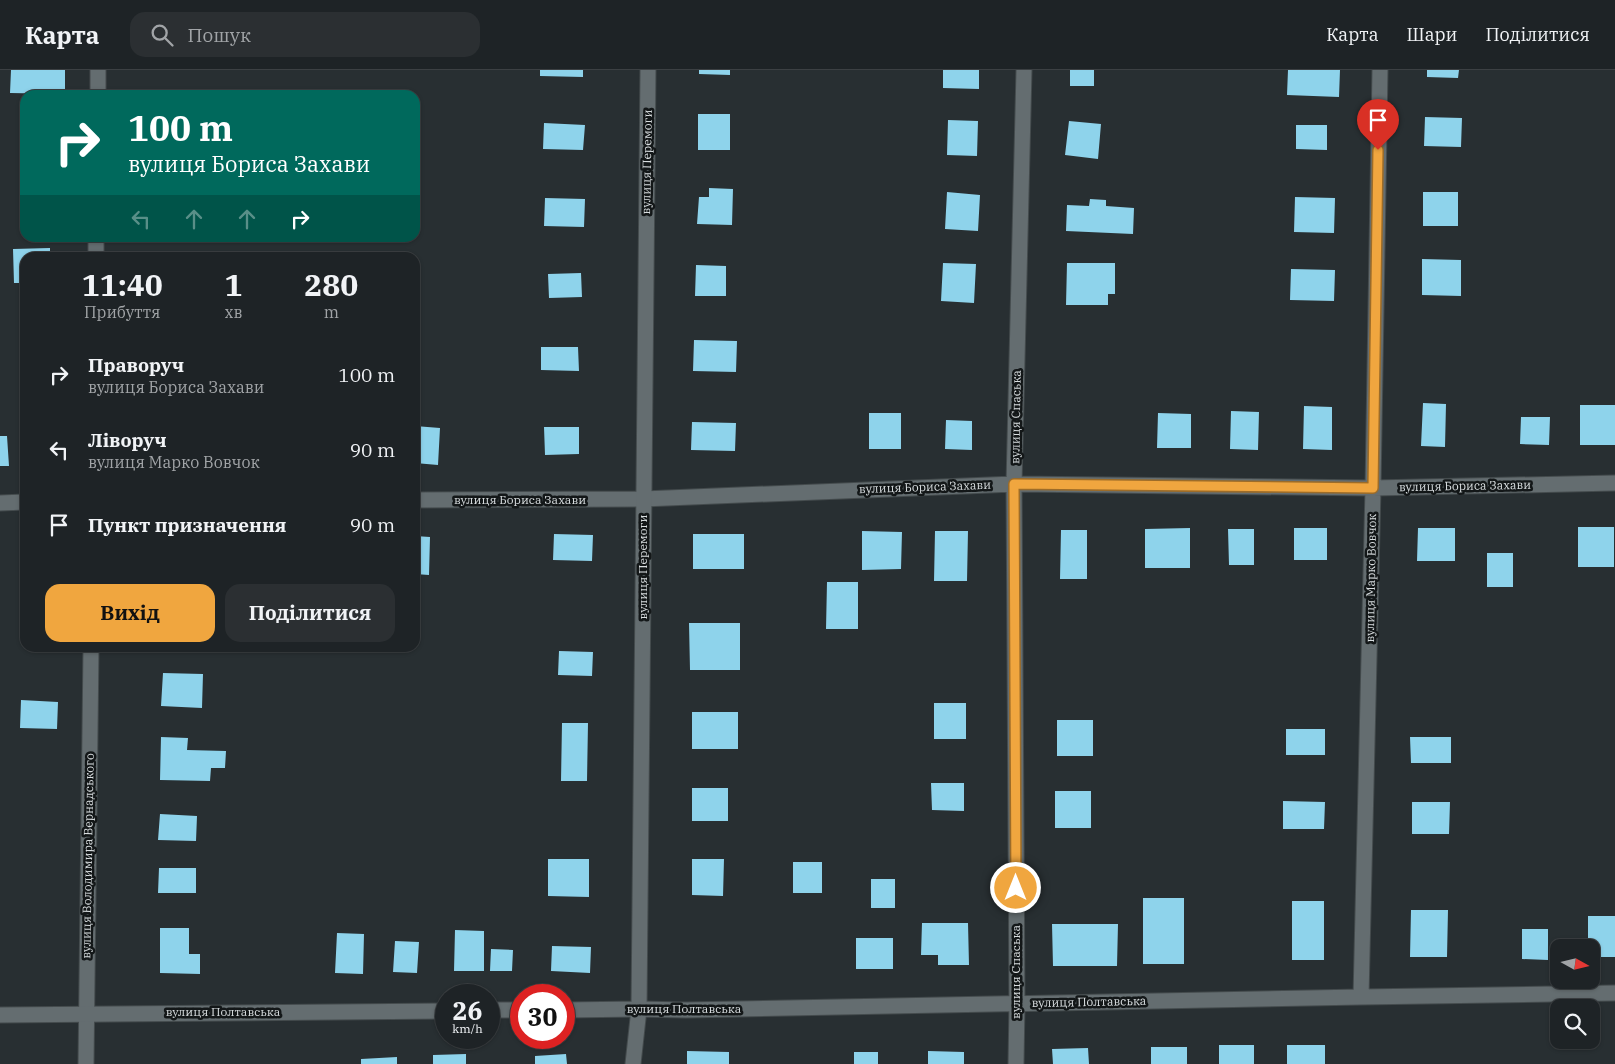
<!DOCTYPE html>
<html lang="uk">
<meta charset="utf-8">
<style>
body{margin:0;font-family:"IBM Plex Serif",serif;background:#2b2f32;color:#f1f3f6;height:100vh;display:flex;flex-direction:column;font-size:19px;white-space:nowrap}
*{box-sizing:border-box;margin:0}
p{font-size:16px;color:#a1a4a7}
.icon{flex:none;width:28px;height:28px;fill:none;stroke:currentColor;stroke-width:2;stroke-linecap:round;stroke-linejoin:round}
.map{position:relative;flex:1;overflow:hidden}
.details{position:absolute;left:20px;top:182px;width:400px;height:400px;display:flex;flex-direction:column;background:#1e2326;border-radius:15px;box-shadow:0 1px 4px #0004,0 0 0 1px #3c4043}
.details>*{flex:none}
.top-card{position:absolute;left:20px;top:20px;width:400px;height:152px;border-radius:15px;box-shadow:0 1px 4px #0004,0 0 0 1px #3c4043;background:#00695c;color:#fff;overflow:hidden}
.needle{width:32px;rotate:98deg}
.tools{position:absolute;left:1550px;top:869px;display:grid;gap:10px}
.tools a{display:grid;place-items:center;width:50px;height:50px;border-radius:10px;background:#1e2326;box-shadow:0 1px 4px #0004,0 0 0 1px #3c4043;font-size:25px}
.speed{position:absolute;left:435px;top:914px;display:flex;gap:10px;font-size:25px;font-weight:700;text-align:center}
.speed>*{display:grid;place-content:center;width:65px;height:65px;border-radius:50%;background:#1e2326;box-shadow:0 1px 4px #0004,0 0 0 1px #3c4043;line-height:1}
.speed small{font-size:12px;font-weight:400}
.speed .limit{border:8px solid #d22;background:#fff;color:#111}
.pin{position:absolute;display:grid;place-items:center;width:42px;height:42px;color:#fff;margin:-51px -21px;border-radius:50% 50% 50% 0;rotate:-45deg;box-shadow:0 0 5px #0007}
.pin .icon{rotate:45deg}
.me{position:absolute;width:55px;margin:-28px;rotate:0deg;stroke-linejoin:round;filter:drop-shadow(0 0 4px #0008)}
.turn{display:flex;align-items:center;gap:18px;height:105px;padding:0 25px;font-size:22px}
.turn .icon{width:65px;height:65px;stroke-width:2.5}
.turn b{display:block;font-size:35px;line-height:42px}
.lanes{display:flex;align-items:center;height:48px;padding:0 25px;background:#0003;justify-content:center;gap:25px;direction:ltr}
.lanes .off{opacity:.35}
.eta{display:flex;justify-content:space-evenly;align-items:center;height:85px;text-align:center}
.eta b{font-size:30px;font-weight:800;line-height:35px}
.cta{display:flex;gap:10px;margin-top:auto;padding:10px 25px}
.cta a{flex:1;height:58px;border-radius:15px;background:#f0a63f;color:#111;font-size:20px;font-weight:800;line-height:58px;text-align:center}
.cta a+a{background:#2b2f32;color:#f1f3f6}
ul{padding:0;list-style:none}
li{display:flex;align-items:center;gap:15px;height:75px;padding:0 25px}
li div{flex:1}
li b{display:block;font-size:19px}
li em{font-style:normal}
header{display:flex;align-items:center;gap:30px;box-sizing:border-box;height:70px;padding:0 25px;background:#1e2326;border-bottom:1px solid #3c4043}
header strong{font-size:24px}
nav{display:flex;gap:28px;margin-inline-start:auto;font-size:18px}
.search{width:350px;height:45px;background:#2b2f32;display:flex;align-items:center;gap:12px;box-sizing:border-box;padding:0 18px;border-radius:15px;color:#a1a4a7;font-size:19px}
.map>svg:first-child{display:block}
.building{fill:#8ed3eb}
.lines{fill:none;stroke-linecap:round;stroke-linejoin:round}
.street-casing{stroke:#444b4d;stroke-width:17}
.secondary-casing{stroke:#444b4d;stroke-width:17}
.street{stroke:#646d70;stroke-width:15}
.secondary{stroke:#646d70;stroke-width:15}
.route-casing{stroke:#9c6c29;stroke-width:12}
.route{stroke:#f0a63f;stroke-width:9}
.labels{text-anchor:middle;stroke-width:5;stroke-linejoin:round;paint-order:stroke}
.street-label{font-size:12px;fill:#d9dee0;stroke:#131718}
</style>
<header>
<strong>Карта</strong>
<div class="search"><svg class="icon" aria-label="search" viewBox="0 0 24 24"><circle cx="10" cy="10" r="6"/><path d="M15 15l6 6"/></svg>Пошук</div>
<nav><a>Карта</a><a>Шари</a><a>Поділитися</a></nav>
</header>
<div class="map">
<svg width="1615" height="994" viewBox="0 0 1615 994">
<rect width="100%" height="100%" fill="#282f32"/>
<path class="building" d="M 11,0 L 65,0 L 65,24 L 10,23 Z
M 540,0 L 583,0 L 583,7 L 540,6 Z
M 699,0 L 730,0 L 730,5 L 699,4 Z
M 943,0 L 979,0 L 979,19 L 943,18 Z
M 1070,0 L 1094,0 L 1094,16 L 1070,16 Z
M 1288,0 L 1340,0 L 1339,27 L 1287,25 Z
M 1427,0 L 1459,0 L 1458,8 L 1427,7 Z
M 152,20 L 190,21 L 190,25 L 152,25 Z
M 698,44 L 730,44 L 730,80 L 698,80 Z
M 1425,47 L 1462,48 L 1461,77 L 1424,76 Z
M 948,50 L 978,51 L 977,86 L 947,85 Z
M 1069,51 L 1101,54 L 1098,89 L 1065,85 Z
M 544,53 L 585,55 L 583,80 L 543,79 Z
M 1296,55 L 1327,55 L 1327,80 L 1296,79 Z
M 709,118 L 733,119 L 732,155 L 697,154 L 699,127 L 709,127 Z
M 947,122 L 980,125 L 978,161 L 945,159 Z
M 1423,122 L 1458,122 L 1458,156 L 1423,156 Z
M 1295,127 L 1335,128 L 1334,163 L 1294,162 Z
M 545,128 L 585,129 L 584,157 L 544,156 Z
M 1090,129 L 1106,130 L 1106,136 L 1134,138 L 1133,164 L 1066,161 L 1067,135 L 1089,136 Z
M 50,178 L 50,188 L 25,188 L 25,213 L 14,213 L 13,179 Z
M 1422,189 L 1461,190 L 1461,226 L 1422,225 Z
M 943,193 L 976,194 L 974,233 L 941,231 Z
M 1067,193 L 1115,193 L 1115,224 L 1108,224 L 1108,235 L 1066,235 Z
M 696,195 L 726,196 L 726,226 L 695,226 Z
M 1291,199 L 1335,200 L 1334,231 L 1290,230 Z
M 581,203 L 582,227 L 549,228 L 548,204 Z
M 694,270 L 737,271 L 736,302 L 693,301 Z
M 541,277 L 578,277 L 579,301 L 541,300 Z
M 1423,333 L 1446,334 L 1445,377 L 1421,376 Z
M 1580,335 L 1615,335 L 1615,375 L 1580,375 Z
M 1304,336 L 1332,337 L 1332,380 L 1303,379 Z
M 1231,341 L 1259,342 L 1258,380 L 1230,379 Z
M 869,343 L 901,343 L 901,379 L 869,379 Z
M 1158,343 L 1191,344 L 1191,378 L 1157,378 Z
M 1521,347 L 1550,347 L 1549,375 L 1520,374 Z
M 946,350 L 972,351 L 972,380 L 945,379 Z
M 692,352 L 736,353 L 735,381 L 691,380 Z
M 415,356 L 440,358 L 438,395 L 415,393 Z
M 544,357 L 579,357 L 579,384 L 545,385 Z
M 0,366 L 7,366 L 9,396 L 0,396 Z
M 1578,457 L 1614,457 L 1614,497 L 1578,497 Z
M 1190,458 L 1190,498 L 1145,498 L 1145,459 Z
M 1294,458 L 1327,458 L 1327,490 L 1294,490 Z
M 1418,458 L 1455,458 L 1455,491 L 1417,491 Z
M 1228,459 L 1254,459 L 1254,495 L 1229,495 Z
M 1061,460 L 1087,460 L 1087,509 L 1060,509 Z
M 862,461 L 902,462 L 901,499 L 862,500 Z
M 935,461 L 968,461 L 967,511 L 934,511 Z
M 554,464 L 593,465 L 592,491 L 553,490 Z
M 693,464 L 744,464 L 744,499 L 693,499 Z
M 415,466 L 430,467 L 429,505 L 415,504 Z
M 1487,483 L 1513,483 L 1513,517 L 1487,517 Z
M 827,512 L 858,512 L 858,559 L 826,559 Z
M 689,553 L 740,553 L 740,600 L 690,600 Z
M 559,581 L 593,582 L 592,606 L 558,605 Z
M 163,603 L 203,604 L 202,638 L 161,636 Z
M 21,630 L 58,632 L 57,659 L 20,658 Z
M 934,633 L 966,633 L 966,669 L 934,669 Z
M 692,642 L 738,642 L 738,679 L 692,679 Z
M 1057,650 L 1093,650 L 1093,686 L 1057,686 Z
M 562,653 L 588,653 L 587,711 L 561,711 Z
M 1286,659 L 1325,659 L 1325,685 L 1286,685 Z
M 161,667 L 188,668 L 187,680 L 226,681 L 225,698 L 211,698 L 210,711 L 160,710 Z
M 1410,667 L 1451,667 L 1451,693 L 1411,693 Z
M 931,713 L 964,713 L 964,741 L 932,740 Z
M 692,718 L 728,718 L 728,751 L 692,751 Z
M 1055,721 L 1091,721 L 1091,758 L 1055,758 Z
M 1283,731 L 1325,732 L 1324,759 L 1283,759 Z
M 1412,732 L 1450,732 L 1449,764 L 1412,764 Z
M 160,744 L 197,746 L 196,771 L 158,770 Z
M 548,789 L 589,789 L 589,827 L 548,826 Z
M 692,789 L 724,789 L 723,826 L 692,825 Z
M 793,792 L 822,792 L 822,823 L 793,823 Z
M 159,798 L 196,798 L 196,823 L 158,823 Z
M 871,809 L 895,809 L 895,838 L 871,838 Z
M 1143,828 L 1184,828 L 1184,894 L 1143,894 Z
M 1292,831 L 1324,831 L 1324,890 L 1292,890 Z
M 1411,840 L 1448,840 L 1447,887 L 1410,887 Z
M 1588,846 L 1615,846 L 1615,887 L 1591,887 L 1591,878 L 1588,878 Z
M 922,853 L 968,853 L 969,895 L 938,895 L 938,885 L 921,885 Z
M 1052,854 L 1118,854 L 1117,896 L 1053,896 Z
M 160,858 L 189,858 L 189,884 L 200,884 L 200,904 L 160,903 Z
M 1522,859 L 1548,859 L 1548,890 L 1522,889 Z
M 455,860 L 484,861 L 484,901 L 454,901 Z
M 337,863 L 364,864 L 363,904 L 335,903 Z
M 856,868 L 893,868 L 893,899 L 856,899 Z
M 395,871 L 419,872 L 417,903 L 393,902 Z
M 552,876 L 591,877 L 590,903 L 551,901 Z
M 491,879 L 513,880 L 512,901 L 490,901 Z
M 1219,975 L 1254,975 L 1254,994 L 1219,994 Z
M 1287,975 L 1325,975 L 1325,994 L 1287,994 Z
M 1151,977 L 1187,977 L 1187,994 L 1151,994 Z
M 1088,978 L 1089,994 L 1053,994 L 1052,979 Z
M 687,981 L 729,982 L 729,994 L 687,994 Z
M 928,981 L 964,982 L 964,994 L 928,994 Z
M 854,982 L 878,982 L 878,994 L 854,994 Z
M 466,984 L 466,994 L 433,994 L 433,985 Z
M 566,984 L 567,994 L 535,994 L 535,986 Z
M 397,987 L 397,994 L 361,994 L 361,989 Z"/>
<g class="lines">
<g class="street-casing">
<path id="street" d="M 98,25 L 98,0
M 96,188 L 96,168
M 415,430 L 643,429 L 1014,414 L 1373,418 L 1615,413
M 0,433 L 25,432
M 1361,927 L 1373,418 L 1380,0
M 86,994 L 91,578
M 633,994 L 639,939 L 686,940 L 1361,927 L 1615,923
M 1016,994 L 1017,934 L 1014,414 L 1024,0"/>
</g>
<g class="secondary-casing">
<path id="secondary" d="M 489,940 L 521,940
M 564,940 L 639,939 L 648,0
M 0,945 L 446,941"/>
</g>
<use href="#street" class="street"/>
<use href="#secondary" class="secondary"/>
</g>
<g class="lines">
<g class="route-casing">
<path id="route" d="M 1016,818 L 1014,414 L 1373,418 L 1378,80"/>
</g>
<use href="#route" class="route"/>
</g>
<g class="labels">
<g class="street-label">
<text transform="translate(647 92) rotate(-89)" y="4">вулиця Перемоги</text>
<text transform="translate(1016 347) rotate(-89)" y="4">вулиця Спаська</text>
<text transform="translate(1465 416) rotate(-1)" y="4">вулиця Бориса Захави</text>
<text transform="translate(925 417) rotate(-2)" y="4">вулиця Бориса Захави</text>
<text x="520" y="434">вулиця Бориса Захави</text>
<text transform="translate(643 497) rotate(-90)" y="4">вулиця Перемоги</text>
<text transform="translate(1371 508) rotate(-89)" y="4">вулиця Марко Вовчок</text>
<text transform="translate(88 786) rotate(-89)" y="4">вулиця Володимира Вернадського</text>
<text transform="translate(1016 902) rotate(-90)" y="4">вулиця Спаська</text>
<text transform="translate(1089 932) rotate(-1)" y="4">вулиця Полтавська</text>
<text x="684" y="943">вулиця Полтавська</text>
<text x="223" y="946">вулиця Полтавська</text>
</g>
</g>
</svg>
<div class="tools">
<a><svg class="needle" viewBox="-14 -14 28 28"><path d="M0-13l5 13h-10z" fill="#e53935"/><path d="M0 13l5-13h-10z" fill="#a1a4a7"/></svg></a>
<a><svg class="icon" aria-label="search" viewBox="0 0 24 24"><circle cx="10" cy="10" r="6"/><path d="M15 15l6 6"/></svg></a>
</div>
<div class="speed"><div>26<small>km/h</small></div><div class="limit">30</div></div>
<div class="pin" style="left:1378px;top:80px;background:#d93025"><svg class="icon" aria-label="arrive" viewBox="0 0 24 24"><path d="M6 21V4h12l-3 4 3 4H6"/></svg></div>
<svg class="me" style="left:1016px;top:818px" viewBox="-20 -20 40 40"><circle r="17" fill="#f0a63f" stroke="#fff" stroke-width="3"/><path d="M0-11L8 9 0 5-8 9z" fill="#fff"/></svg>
<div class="top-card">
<div class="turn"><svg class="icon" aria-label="right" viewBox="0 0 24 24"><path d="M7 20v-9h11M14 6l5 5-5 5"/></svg><div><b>100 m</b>вулиця Бориса Захави</div></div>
<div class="lanes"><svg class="icon off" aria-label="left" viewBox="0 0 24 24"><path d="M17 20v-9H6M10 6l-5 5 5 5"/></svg><svg class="icon off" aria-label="ahead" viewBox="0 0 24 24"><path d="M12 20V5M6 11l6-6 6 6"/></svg><svg class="icon off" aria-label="ahead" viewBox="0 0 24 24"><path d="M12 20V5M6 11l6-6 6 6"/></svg><svg class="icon" aria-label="right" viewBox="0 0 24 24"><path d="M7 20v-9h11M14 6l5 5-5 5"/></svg></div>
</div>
<section class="details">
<div class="eta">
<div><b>11:40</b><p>Прибуття</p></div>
<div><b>1</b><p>хв</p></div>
<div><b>280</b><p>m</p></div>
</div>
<ul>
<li><svg class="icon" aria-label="right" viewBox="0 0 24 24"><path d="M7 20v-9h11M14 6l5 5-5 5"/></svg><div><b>Праворуч</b><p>вулиця Бориса Захави</p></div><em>100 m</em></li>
<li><svg class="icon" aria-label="left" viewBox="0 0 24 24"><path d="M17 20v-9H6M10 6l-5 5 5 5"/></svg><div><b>Ліворуч</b><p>вулиця Марко Вовчок</p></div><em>90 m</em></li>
<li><svg class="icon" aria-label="arrive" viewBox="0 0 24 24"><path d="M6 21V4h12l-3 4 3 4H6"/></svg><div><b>Пункт призначення</b></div><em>90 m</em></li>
</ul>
<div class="cta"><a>Вихід</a><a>Поділитися</a></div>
</section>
</div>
